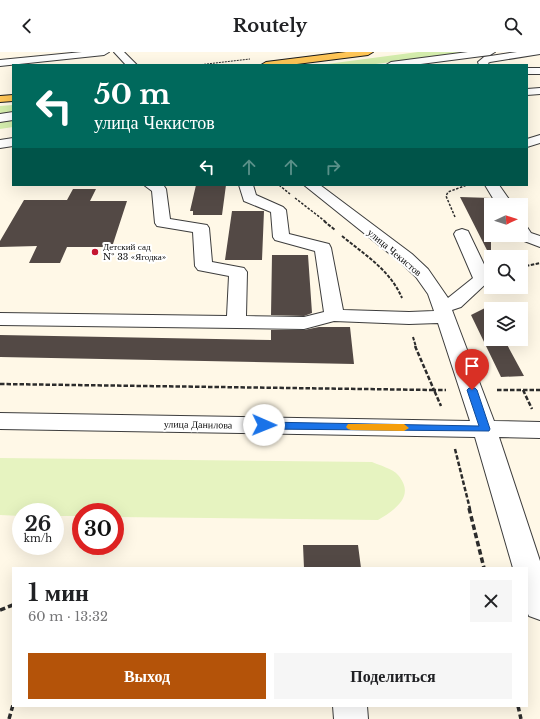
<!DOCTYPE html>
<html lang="ru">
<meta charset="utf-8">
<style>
body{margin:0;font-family:"Libre Baskerville",serif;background:#f6f6f6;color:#202124;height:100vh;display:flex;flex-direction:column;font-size:15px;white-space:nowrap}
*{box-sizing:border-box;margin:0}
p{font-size:13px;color:#757577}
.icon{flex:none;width:22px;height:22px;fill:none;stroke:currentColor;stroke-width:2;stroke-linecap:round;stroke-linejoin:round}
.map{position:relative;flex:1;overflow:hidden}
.panel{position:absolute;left:12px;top:515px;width:516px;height:140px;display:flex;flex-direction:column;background:#fff;border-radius:0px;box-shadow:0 4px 16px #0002}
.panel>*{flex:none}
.hud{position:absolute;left:12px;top:12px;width:516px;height:122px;border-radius:0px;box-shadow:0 4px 16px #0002;background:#00695c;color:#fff;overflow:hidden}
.needle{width:26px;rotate:86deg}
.buttons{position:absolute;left:484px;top:146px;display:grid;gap:8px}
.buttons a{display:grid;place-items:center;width:44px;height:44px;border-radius:0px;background:#fff;box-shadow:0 4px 16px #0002;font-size:20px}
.speed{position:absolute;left:12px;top:451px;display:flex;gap:8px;font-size:20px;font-weight:700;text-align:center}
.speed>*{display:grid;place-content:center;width:52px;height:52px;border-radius:50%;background:#fff;box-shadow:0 4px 16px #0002;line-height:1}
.speed small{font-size:10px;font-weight:400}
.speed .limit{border:6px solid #d22;background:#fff;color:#111}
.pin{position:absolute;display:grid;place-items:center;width:34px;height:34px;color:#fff;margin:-41px -17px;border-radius:50% 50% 50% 0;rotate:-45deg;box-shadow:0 0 4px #0007}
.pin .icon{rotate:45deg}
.me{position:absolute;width:44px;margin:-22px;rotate:91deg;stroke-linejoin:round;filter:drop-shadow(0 0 3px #0008)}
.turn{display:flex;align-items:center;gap:14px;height:84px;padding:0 16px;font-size:18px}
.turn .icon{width:52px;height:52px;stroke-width:2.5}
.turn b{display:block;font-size:28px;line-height:34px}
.lanes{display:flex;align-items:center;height:38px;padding:0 16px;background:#0003;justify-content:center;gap:20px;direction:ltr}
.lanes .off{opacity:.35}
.round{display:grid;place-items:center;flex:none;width:42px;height:42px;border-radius:0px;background:#f6f6f6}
.head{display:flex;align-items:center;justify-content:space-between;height:68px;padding:0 16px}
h1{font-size:24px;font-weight:800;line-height:30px}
.button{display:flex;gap:8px;margin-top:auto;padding:8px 16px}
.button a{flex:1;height:46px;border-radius:0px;background:#b45309;color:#fff;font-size:16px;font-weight:800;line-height:46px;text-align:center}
.button a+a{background:#f6f6f6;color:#202124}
header{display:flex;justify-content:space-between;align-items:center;height:52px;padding:0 16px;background:#fff;font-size:18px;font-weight:800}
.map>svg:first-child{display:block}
.green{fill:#d4edad}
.pitch{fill:#e6f3c0}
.building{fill:#534945}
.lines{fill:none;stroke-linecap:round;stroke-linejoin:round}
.minor-casing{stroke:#3d3d3d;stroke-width:2}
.major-casing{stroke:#1b1b1b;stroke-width:2}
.path-far4{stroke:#2c2c2c;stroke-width:1;stroke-dasharray:2 1;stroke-linecap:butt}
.path-far3{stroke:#2c2c2c;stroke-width:1.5;stroke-dasharray:2.5 1.5;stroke-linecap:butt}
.path-far2{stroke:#2c2c2c;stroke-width:2;stroke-dasharray:3.5 1.5;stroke-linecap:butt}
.path-far1{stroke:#2c2c2c;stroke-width:2.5;stroke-dasharray:4.5 2;stroke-linecap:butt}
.path{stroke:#2c2c2c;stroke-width:3.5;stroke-dasharray:5.5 3;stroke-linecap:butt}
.minor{fill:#fff;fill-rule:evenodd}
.major{fill:#ffc657;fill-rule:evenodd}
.route{fill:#1a73e8;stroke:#114b97}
.slow{fill:#f59e0b}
.poi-dot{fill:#c51630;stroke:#fff;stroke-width:1.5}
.labels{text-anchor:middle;stroke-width:4;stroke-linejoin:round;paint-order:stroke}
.far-poi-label{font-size:9px;fill:#0a0a0a;stroke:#fff;text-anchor:start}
.street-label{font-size:10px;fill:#0a0a0a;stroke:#fff}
</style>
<header><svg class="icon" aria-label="back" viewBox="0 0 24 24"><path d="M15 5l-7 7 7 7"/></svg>Routely<svg class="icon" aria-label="search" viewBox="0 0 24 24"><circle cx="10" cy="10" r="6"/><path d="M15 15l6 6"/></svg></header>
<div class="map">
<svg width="540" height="667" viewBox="0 0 540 667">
<rect width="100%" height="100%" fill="#fff8e7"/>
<path class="green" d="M 418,0 L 470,0 L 368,13 L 327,12 Z
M 13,53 L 13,75 L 0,77 L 0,54 Z"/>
<path class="pitch" d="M 0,406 L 372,410 C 379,413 393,417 398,423 C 416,444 395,458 378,468 L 115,465 L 115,460 L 81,460 L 81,464 L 55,464 L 55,460 L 21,460 L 21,464 L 0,463 Z"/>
<path class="building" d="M 196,133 L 226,133 L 222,163 L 193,163 L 193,159 L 190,159 Z
M 73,137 L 96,137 L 90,149 L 127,149 L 112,195 L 67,195 L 60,211 L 29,211 L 37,194 L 0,195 L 0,189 L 24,148 L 67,148 Z
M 460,145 L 491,146 L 491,206 Z
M 232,159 L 264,159 L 262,208 L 225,208 Z
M 272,203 L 308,203 L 312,261 L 304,264 L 271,263 Z
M 487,255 L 491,262 L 491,287 L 504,287 L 524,324 L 501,325 L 471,263 Z
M 319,275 L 350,275 L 354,312 L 0,305 L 0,283 L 271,288 L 271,278 L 304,278 Z
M 303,493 L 358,493 L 361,516 L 304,516 Z"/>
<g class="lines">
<g class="minor-casing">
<path id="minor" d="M 82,0 L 109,0 L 104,3 L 0,14 L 0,8 Z
M 114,0 L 124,0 L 137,13 L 126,13 Z
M 468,0 L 495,0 L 490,3 L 413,13 L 386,13 L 391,10 Z
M 517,0 L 540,0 L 540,2 L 490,10 L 488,11 L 489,13 L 479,13 L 478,10 L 484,5 Z
M 527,16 L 540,16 L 540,22 L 527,22 Z
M 540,36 L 540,42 L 527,43 L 527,37 Z
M 13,60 L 13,68 L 0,70 L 0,62 Z
M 540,83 L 540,91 L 527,95 L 527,87 Z
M 13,86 L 13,94 L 0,96 L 0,88 Z
M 144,133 L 164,134 L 166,137 L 170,167 L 207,173 L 209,176 L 212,210 L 244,216 L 247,220 L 246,264 L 304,265 L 324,260 L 315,199 L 275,188 L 273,185 L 271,160 L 244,149 L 239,133 L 253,133 L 256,143 L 283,155 L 286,158 L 289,182 L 329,192 L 331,196 L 343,258 L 409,260 L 434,259 L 428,242 L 416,225 L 400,210 L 304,133 L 320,133 L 412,202 L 428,217 L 448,246 L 473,226 L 454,182 L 456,179 L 462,177 L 468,179 L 491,227 L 461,255 L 452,258 L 494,369 L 540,370 L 540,386 L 499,385 L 540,509 L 540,568 L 529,564 L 527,560 L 527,516 L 513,516 L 475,385 L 0,377 L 0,361 L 470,369 L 438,271 L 409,272 L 334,269 L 304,277 L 0,273 L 0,261 L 227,264 L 229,224 L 198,218 L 195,214 L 193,180 L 157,174 L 155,171 L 152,139 Z
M 485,133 L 499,133 L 513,153 L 497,153 Z
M 521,173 L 527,175 L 531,181 L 540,184 L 540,195 L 519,187 L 516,183 L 521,183 Z
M 333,654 L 367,654 L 368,667 L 334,667 Z"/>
</g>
<g class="major-casing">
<path id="major" d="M 346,0 L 373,0 L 368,3 L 289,13 L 261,13 L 266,10 Z
M 13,43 L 13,49 L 0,50 L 0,44 Z"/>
</g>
<path class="path-far4" d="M 198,13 L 250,7"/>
<path class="path-far3" d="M 279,133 L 290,142
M 295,146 L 326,170
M 455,165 L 446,144 L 448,140 L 467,133"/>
<path class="path-far2" d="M 324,169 L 335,178
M 342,184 C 365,203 390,218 402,246
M 521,215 L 540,211
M 413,285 L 416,295"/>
<path class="path-far1" d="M 415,294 L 434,338 L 446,338
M 0,332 L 434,338 L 441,354
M 497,338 L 540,338
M 523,338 L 532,357
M 455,397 L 470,457"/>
<path class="path" d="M 469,456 L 484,516
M 0,558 L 13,553
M 518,654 L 521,667
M 9,667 L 13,653"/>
<use href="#minor" class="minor"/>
<use href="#major" class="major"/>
</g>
<path class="route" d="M 469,336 L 475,336 L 477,338 L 490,377 L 489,379 L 264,377 L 259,373 L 264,370 L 479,374 L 467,338 Z"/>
<path class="slow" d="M 348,372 L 404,372 L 409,376 L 404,379 L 351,378 L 348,377 L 346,375 Z"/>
<circle class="poi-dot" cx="95" cy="200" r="4"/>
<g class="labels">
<g class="far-poi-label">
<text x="103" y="198">Детский сад<tspan x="103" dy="10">№ 33 «Ягодка»</tspan></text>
</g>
<g class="street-label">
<text transform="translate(395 200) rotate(40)" y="4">улица Чекистов</text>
<text transform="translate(198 372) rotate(1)" y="4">улица Данилова</text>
</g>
</g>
</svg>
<div class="buttons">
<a><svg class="needle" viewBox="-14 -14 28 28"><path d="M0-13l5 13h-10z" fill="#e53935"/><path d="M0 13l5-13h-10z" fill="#757577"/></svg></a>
<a><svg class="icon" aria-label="search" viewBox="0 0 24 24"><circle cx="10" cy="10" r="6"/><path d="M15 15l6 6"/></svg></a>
<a><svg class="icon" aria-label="layers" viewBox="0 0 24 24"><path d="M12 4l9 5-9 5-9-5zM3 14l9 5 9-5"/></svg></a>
</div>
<div class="speed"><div>26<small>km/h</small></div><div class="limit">30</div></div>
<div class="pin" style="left:472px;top:338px;background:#d93025"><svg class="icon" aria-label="arrive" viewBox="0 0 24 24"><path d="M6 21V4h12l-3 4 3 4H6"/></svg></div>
<svg class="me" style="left:264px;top:373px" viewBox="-20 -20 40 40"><circle r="19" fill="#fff"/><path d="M0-13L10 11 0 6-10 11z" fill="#1a73e8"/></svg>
<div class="hud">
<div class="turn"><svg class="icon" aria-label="left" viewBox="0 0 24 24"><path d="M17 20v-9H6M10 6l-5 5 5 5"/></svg><div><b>50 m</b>улица Чекистов</div></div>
<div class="lanes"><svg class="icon" aria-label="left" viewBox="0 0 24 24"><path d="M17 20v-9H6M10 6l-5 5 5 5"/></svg><svg class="icon off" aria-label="ahead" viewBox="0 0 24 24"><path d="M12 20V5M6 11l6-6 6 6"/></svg><svg class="icon off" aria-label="ahead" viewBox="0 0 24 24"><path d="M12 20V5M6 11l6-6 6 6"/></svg><svg class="icon off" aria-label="right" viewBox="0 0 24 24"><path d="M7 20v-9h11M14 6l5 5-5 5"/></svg></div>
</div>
<section class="panel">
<div class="head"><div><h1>1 мин</h1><p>60 m · 13:32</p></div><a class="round"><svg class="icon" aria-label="close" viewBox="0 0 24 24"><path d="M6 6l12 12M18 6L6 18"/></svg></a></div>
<div class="button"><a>Выход</a><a>Поделиться</a></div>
</section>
</div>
